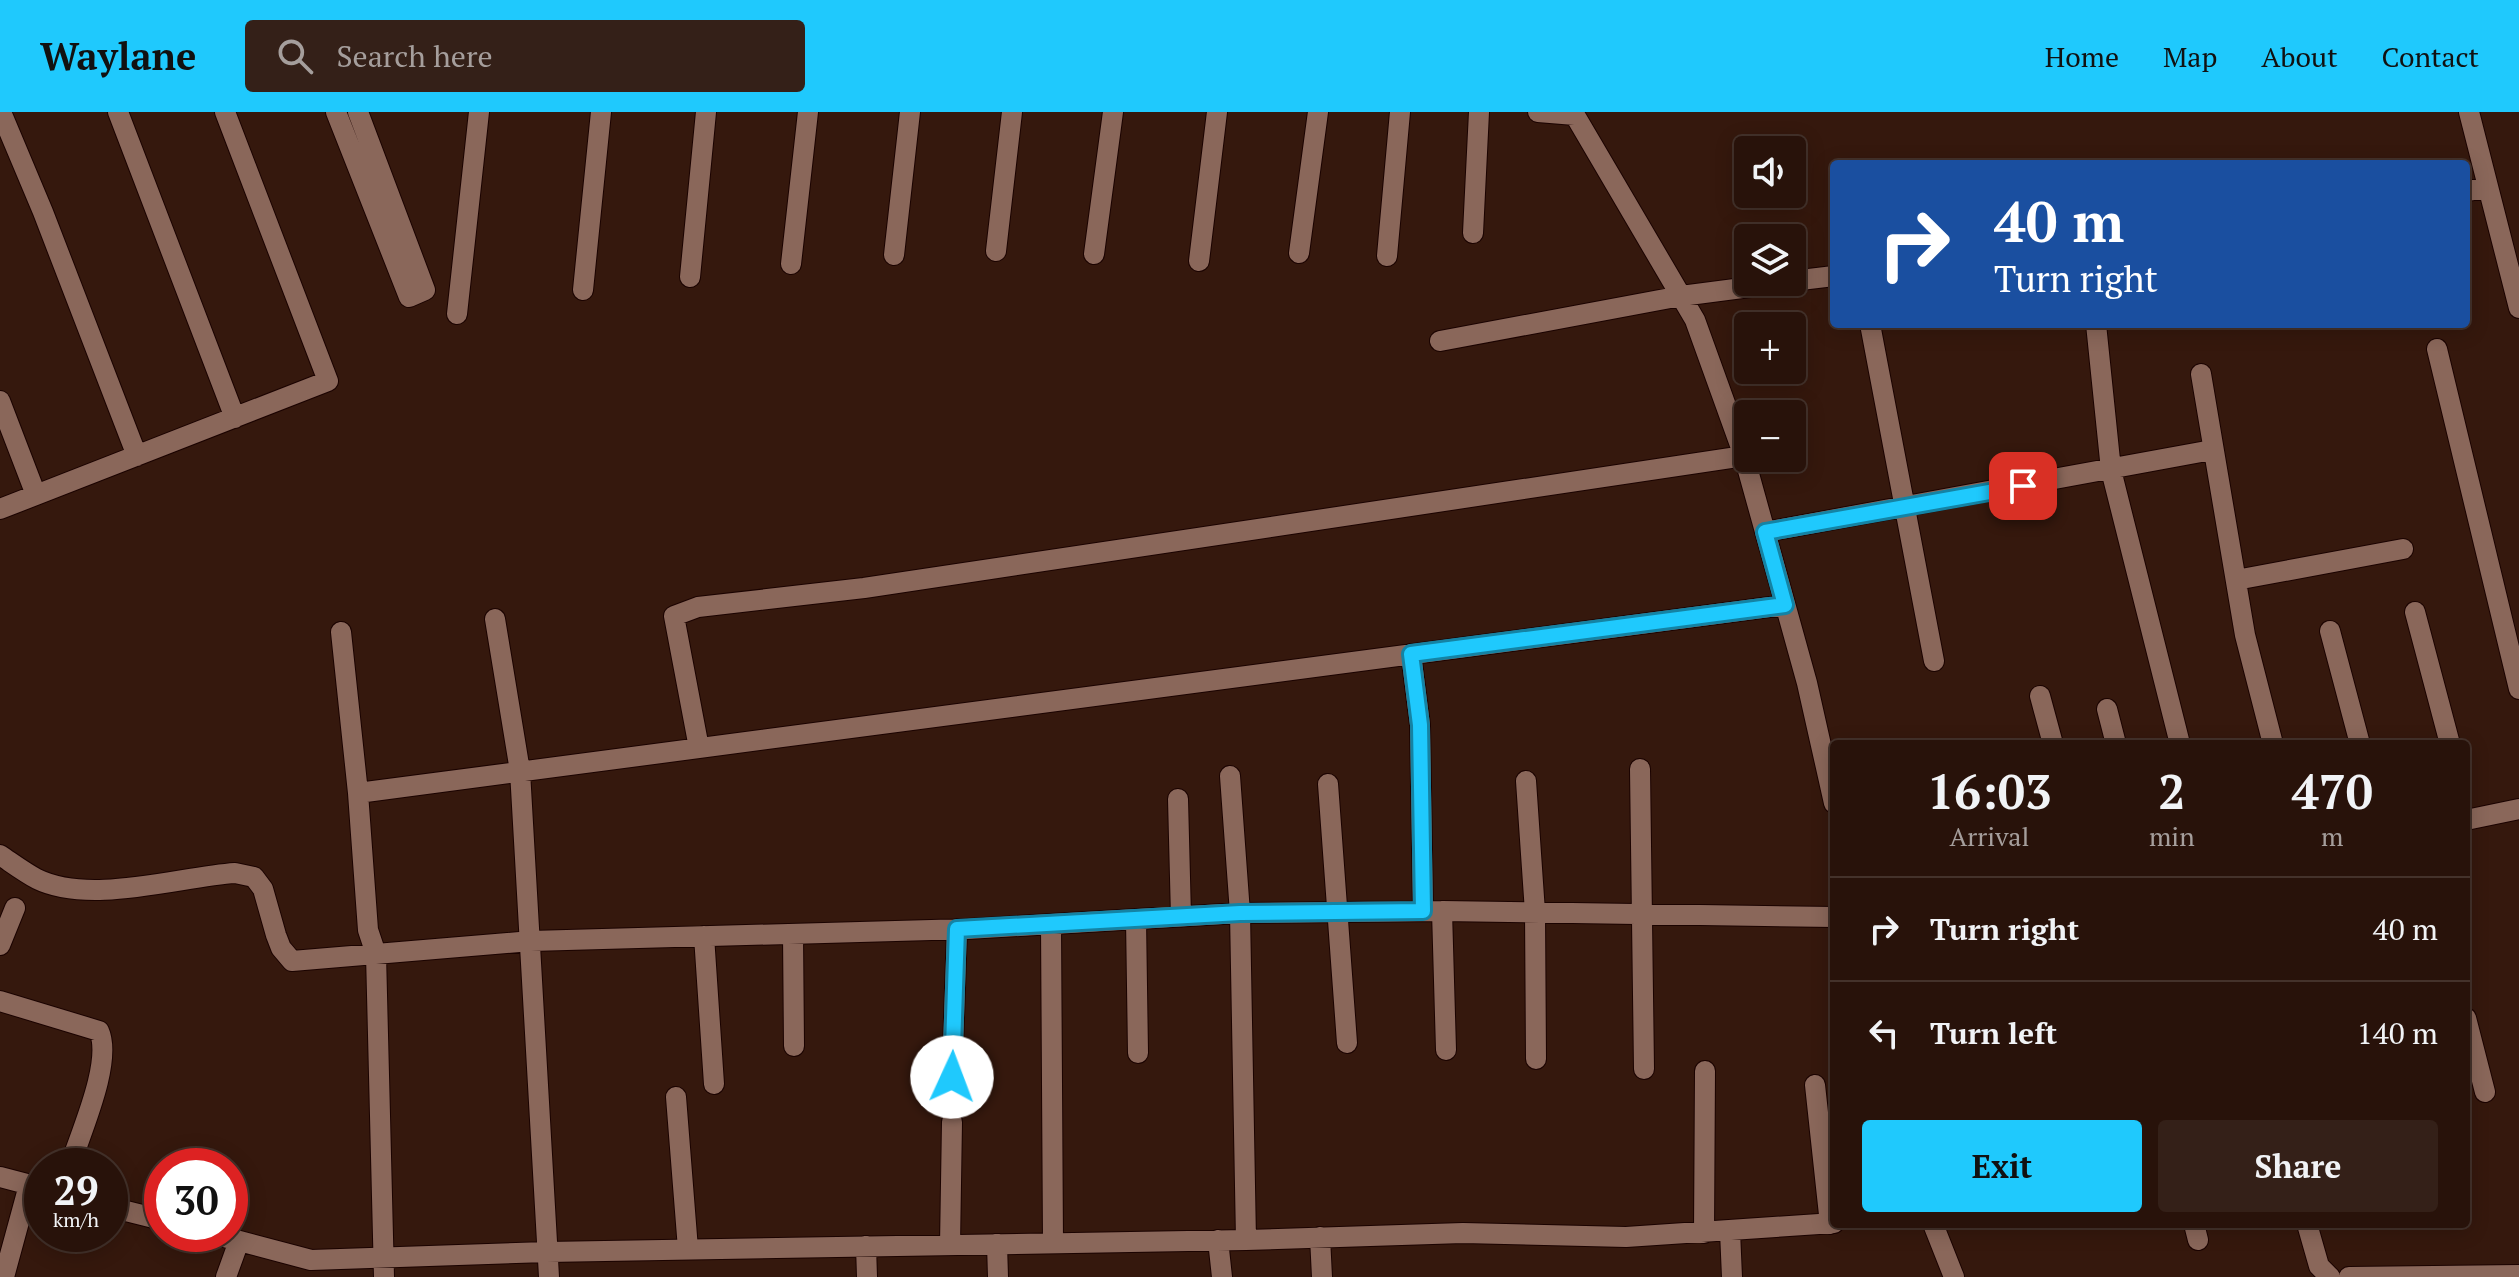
<!DOCTYPE html>
<meta charset="utf-8">
<style>
body{margin:0;font-family:"PT Serif",serif;background:#342018;color:#f1f3f6;height:100vh;display:flex;flex-direction:column;font-size:30px;white-space:nowrap}
*{box-sizing:border-box;margin:0}
p{font-size:26px;color:#a59e9c}
.icon{flex:none;width:44px;height:44px;fill:none;stroke:currentColor;stroke-width:2;stroke-linecap:round;stroke-linejoin:round}
.map{position:relative;flex:1;overflow:hidden}
.drawer{position:absolute;left:1830px;top:628px;width:640px;height:488px;display:flex;flex-direction:column;background:#28120a;border-radius:8px;box-shadow:0 4px 20px #0003,0 0 0 2px #44322b}
.drawer>*{flex:none}
.hud{position:absolute;left:1830px;top:48px;width:640px;height:168px;border-radius:8px;box-shadow:0 4px 20px #0003,0 0 0 2px #44322b;background:#1a4fa0;color:#fff;overflow:hidden}
.buttons{position:absolute;left:1734px;top:24px;display:grid;gap:16px}
.buttons a{display:grid;place-items:center;width:72px;height:72px;border-radius:8px;background:#28120a;box-shadow:0 4px 20px #0003,0 0 0 2px #44322b;font-size:40px}
.speed{position:absolute;left:24px;top:1036px;display:flex;gap:16px;font-size:40px;font-weight:700;text-align:center}
.speed>*{display:grid;place-content:center;width:104px;height:104px;border-radius:50%;background:#28120a;box-shadow:0 4px 20px #0003,0 0 0 2px #44322b;line-height:1}
.speed small{font-size:20px;font-weight:400}
.speed .limit{border:12px solid #d22;background:#fff;color:#111}
.pin{position:absolute;display:grid;place-items:center;width:68px;height:68px;color:#fff;margin:-34px;border-radius:16px;box-shadow:0 4px 12px #0006}
.me{position:absolute;width:88px;margin:-44px;rotate:2deg;stroke-linejoin:round;filter:drop-shadow(0 0 6px #0008)}
.turn{display:flex;align-items:center;gap:28px;height:168px;padding:0 32px;font-size:36px}
.turn .icon{width:104px;height:104px;stroke-width:2.5}
.turn b{display:block;font-size:56px;line-height:68px}
.eta{display:flex;justify-content:space-evenly;align-items:center;height:136px;text-align:center}
.eta b{font-size:48px;font-weight:800;line-height:56px}
.primary-button{display:flex;gap:16px;margin-top:auto;padding:16px 32px}
.primary-button a{flex:1;height:92px;border-radius:8px;background:#1fc9fd;color:#111;font-size:32px;font-weight:800;line-height:92px;text-align:center}
.primary-button a+a{background:#342018;color:#f1f3f6}
ul{padding:0;list-style:none}
li{display:flex;align-items:center;gap:24px;height:104px;padding:0 32px;border-top:2px solid #44322b}
li div{flex:1}
li b{display:block;font-size:30px}
li em{font-style:normal}
header{display:flex;align-items:center;gap:48px;box-sizing:border-box;height:112px;padding:0 40px;background:#1fc9fd;color:#111}
header strong{font-size:38px}
nav{display:flex;gap:44px;margin-inline-start:auto;font-size:28px}
.search{width:560px;height:72px;background:#342018;display:flex;align-items:center;gap:20px;box-sizing:border-box;padding:0 28px;border-radius:8px;color:#a59e9c;font-size:30px}
.map>svg:first-child{display:block}
.lines{fill:none;stroke-linecap:round;stroke-linejoin:round}
.minor-casing{stroke:#1b0300;stroke-width:22}
.minor{stroke:#8a675a;stroke-width:20}
.route-casing{stroke:#1483a4;stroke-width:20}
.route{stroke:#1fc9fd;stroke-width:14}
</style>
<header>
<strong>Waylane</strong>
<div class="search"><svg class="icon" aria-label="search" viewBox="0 0 24 24"><circle cx="10" cy="10" r="6"/><path d="M15 15l6 6"/></svg>Search here</div>
<nav><a>Home</a><a>Map</a><a>About</a><a>Contact</a></nav>
</header>
<div class="map">
<svg width="2519" height="1165" viewBox="0 0 2519 1165">
<rect width="100%" height="100%" fill="#35180d"/>
<g class="lines">
<g class="minor-casing">
<path id="minor" d="M 1,0 L 43,100 L 137,344
M 118,0 L 235,306
M 336,0 L 409,185 L 425,178 L 358,0
M 1538,0 L 1575,3
M 1573,0 L 1695,208 L 1744,344 L 1807,571 L 1834,691
M 2469,0 L 2519,196
M 2466,79 L 2488,76
M 1473,121 L 1479,0
M 996,139 L 1012,0
M 1299,141 L 1318,0
M 1094,142 L 1113,0
M 894,143 L 910,0
M 1387,144 L 1400,0
M 1199,149 L 1217,0
M 791,152 L 808,0
M 690,165 L 706,0
M 1792,169 L 1834,164
M 583,178 L 601,0
M 457,202 L 479,0
M 1870,212 L 1934,549
M 2096,212 L 2111,358 L 2180,632
M 1440,229 L 1681,184 L 1788,170
M 2437,237 L 2519,577
M 2201,262 L 2245,523 L 2273,632
M 0,289 L 36,383
M 0,397 L 328,269 L 225,0
M 1765,420 L 2212,338
M 2236,468 L 2403,437
M 2415,500 L 2450,632
M 495,507 L 520,659 L 549,1165
M 2330,519 L 2360,632
M 341,520 L 358,681 L 368,818 L 376,842 L 384,1165
M 1411,542 L 1420,613 L 1423,799
M 2040,584 L 2053,632
M 2107,597 L 2116,632
M 699,636 L 674,504 L 698,495 L 864,476 L 1744,344
M 1640,657 L 1644,957
M 1230,664 L 1240,801 L 1246,1128
M 1526,669 L 1535,800 L 1536,947
M 1328,672 L 1347,931
M 358,681 L 1785,493
M 1178,687 L 1181,805
M 2466,708 L 2519,697
M 0,743 C 12,751 24,760 37,767 C 90,793 178,765 235,761 L 254,765 L 263,777 L 276,823 L 281,836 L 292,849 L 531,829 L 967,817 L 1240,801 L 1442,799 L 1834,805
M 1442,799 L 1446,938
M 1136,807 L 1138,941
M 1051,812 L 1053,1131
M 793,822 L 794,934
M 704,824 L 714,972
M 0,833 L 15,796
M 0,889 L 99,919 C 113,950 80,1022 70,1054
M 2466,906 L 2485,980
M 952,965 L 957,817
M 1815,973 L 1830,1112
M 676,985 L 688,1137
M 0,1065 L 42,1076
M 110,1095 L 162,1108
M 1933,1112 L 1954,1165
M 2194,1112 L 2198,1128
M 2307,1112 L 2319,1154 L 2330,1165
M 1730,1119 L 1732,1165
M 1704,1121 L 1705,959
M 213,1122 L 311,1148 L 547,1140 L 1246,1128 L 1463,1121 L 1626,1125 L 1834,1111
M 1320,1125 L 1322,1165
M 1218,1128 L 1222,1165
M 997,1132 L 998,1165
M 950,1133 L 952,1010
M 866,1134 L 867,1165
M 4,1165 L 29,1073
M 226,1165 L 239,1129
M 2349,1165 L 2519,1163"/>
</g>
<use href="#minor" class="minor"/>
</g>
<g class="lines">
<g class="route-casing">
<path id="route" d="M 952,965 L 957,817 L 1240,801 L 1423,799 L 1420,613 L 1411,542 L 1785,493 L 1765,420 L 2023,374"/>
</g>
<use href="#route" class="route"/>
</g>
</svg>
<div class="buttons">
<a><svg class="icon" aria-label="sound" viewBox="0 0 24 24"><path d="M4 9h4l5-4v14l-5-4H4zM17 9q2 3 0 6"/></svg></a>
<a><svg class="icon" aria-label="layers" viewBox="0 0 24 24"><path d="M12 4l9 5-9 5-9-5zM3 14l9 5 9-5"/></svg></a>
<a>+</a>
<a>−</a>
</div>
<div class="speed"><div>29<small>km/h</small></div><div class="limit">30</div></div>
<div class="pin" style="left:2023px;top:374px;background:#d93025"><svg class="icon" aria-label="arrive" viewBox="0 0 24 24"><path d="M6 21V4h12l-3 4 3 4H6"/></svg></div>
<svg class="me" style="left:952px;top:965px" viewBox="-20 -20 40 40"><circle r="19" fill="#fff"/><path d="M0-13L10 11 0 6-10 11z" fill="#1fc9fd"/></svg>
<div class="hud">
<div class="turn"><svg class="icon" aria-label="right" viewBox="0 0 24 24"><path d="M7 20v-9h11M14 6l5 5-5 5"/></svg><div><b>40 m</b>Turn right</div></div>
</div>
<section class="drawer">
<div class="eta">
<div><b>16:03</b><p>Arrival</p></div>
<div><b>2</b><p>min</p></div>
<div><b>470</b><p>m</p></div>
</div>
<ul>
<li><svg class="icon" aria-label="right" viewBox="0 0 24 24"><path d="M7 20v-9h11M14 6l5 5-5 5"/></svg><div><b>Turn right</b></div><em>40 m</em></li>
<li><svg class="icon" aria-label="left" viewBox="0 0 24 24"><path d="M17 20v-9H6M10 6l-5 5 5 5"/></svg><div><b>Turn left</b></div><em>140 m</em></li>
</ul>
<div class="primary-button"><a>Exit</a><a>Share</a></div>
</section>
</div>
